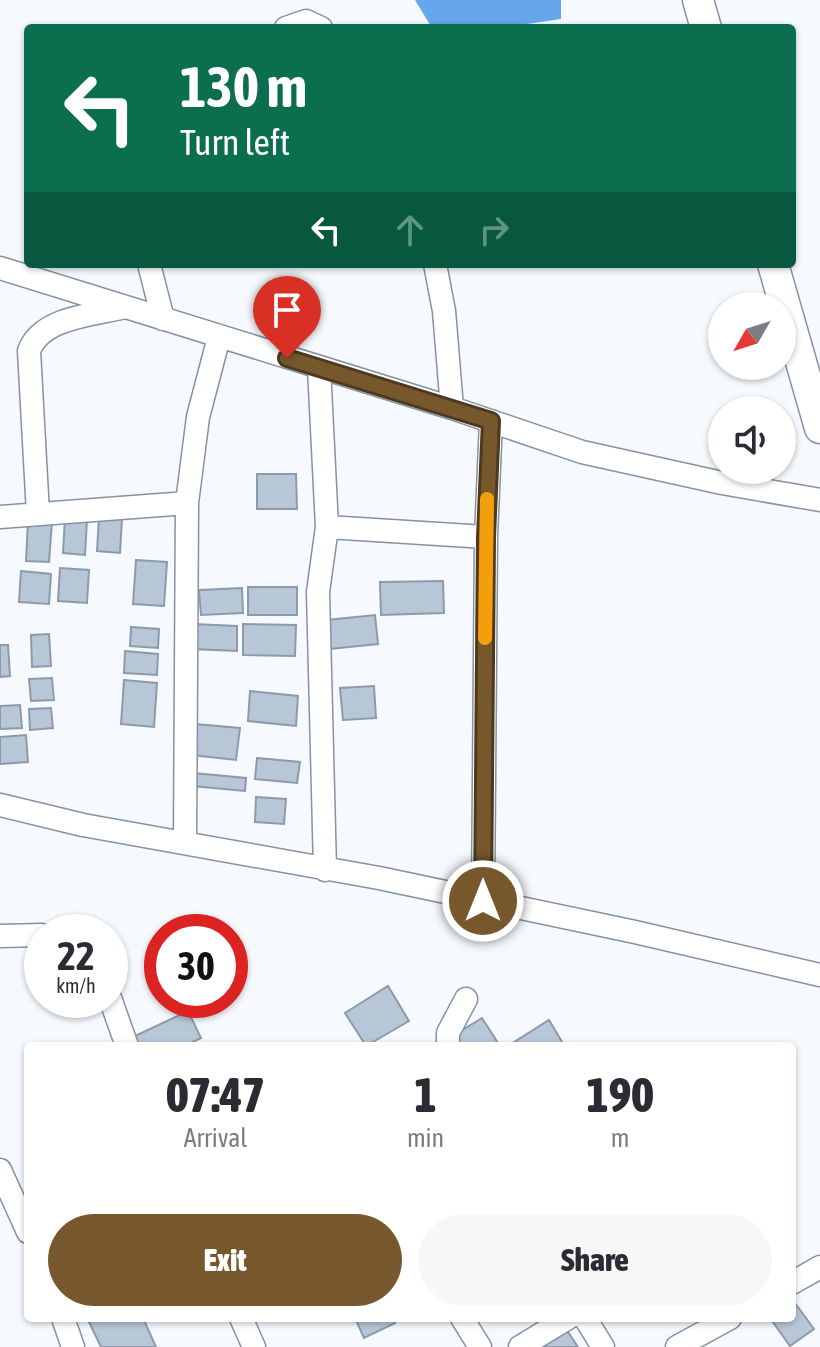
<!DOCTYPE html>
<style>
body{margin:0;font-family:"Asap Condensed",sans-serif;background:#f7f7f7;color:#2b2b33;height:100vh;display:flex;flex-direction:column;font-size:30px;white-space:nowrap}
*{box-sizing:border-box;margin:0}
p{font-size:26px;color:#7c7c81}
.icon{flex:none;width:44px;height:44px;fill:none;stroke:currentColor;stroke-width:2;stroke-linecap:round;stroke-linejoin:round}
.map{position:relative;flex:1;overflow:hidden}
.sheet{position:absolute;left:24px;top:1042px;width:772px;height:280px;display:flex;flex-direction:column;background:#fff;border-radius:8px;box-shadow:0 2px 6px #0004}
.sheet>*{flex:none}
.guide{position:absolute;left:24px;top:24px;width:772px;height:244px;border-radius:8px;box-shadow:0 2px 6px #0004;background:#0b6e4f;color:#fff;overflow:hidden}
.needle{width:52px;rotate:231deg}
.tools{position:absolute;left:708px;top:292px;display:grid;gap:16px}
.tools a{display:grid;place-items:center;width:88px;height:88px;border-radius:50%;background:#fff;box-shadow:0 2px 6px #0004;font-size:40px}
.speed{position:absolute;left:24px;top:914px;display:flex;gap:16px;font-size:40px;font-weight:700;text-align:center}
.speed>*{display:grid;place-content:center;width:104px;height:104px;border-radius:50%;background:#fff;box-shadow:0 2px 6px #0004;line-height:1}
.speed small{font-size:20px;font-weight:400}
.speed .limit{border:12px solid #d22;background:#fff;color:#111}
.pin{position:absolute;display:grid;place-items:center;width:68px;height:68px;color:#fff;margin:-82px -34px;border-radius:50% 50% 50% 0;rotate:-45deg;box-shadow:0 0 8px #0007}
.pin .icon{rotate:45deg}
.me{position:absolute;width:88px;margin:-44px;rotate:0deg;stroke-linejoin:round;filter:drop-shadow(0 0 6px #0008)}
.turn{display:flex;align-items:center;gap:28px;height:168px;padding:0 24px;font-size:36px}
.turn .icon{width:104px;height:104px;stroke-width:2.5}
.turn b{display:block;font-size:56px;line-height:68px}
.lanes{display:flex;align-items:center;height:76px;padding:0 24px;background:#0003;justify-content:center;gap:40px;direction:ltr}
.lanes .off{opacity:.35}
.eta{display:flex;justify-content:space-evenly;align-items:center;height:136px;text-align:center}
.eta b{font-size:48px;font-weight:800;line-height:56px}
.primary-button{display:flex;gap:16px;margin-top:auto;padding:16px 24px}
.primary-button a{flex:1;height:92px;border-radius:48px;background:#77582d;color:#fff;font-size:32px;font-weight:800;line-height:92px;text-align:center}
.primary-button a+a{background:#f7f7f7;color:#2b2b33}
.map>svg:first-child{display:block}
.water{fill:#66a7ec}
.building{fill:#b8c7d8;stroke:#8c9aab;stroke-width:2}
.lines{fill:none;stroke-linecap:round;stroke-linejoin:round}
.minor-casing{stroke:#8492a2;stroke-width:25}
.secondary-casing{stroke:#8492a2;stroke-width:33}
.minor{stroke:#fff;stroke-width:22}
.secondary{stroke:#fff;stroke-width:30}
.route-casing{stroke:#4d391d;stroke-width:20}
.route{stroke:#77582d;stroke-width:14}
.slow{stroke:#f59e0b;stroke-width:14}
</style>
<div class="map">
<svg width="820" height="1347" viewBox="0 0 820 1347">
<rect width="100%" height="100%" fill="#f6f9fd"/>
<path class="water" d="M 415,0 L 561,0 L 561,19 L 499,28 L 432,28 Z"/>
<path class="building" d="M 257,474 L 296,474 L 297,509 L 257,509 Z
M 99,517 L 122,518 L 120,553 L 97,551 Z
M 65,518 L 87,520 L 85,555 L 63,553 Z
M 28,520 L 52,522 L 49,562 L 26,561 Z
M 136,560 L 167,562 L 164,606 L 133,604 Z
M 60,568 L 89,570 L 87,603 L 58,601 Z
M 21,571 L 51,574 L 49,604 L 19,602 Z
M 443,581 L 444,613 L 381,615 L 380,582 Z
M 248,587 L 297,587 L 297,615 L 248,615 Z
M 242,588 L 243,613 L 201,615 L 199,590 Z
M 375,615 L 378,644 L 330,649 L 327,620 Z
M 193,624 L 237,626 L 237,651 L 191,649 Z
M 243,624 L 296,625 L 295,656 L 243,655 Z
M 131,627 L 159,629 L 158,648 L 130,646 Z
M 49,634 L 51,666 L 32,667 L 31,635 Z
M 0,645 L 8,645 L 10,676 L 0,677 Z
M 125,651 L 158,654 L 157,675 L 124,673 Z
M 52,678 L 54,700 L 31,701 L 29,679 Z
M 124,680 L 157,683 L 154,727 L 121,724 Z
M 374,686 L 376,718 L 343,720 L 340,688 Z
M 250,691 L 298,696 L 296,726 L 248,721 Z
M 20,705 L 22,728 L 0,729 L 0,706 Z
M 51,708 L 53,728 L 30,730 L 29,709 Z
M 195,724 L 240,728 L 236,760 L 192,755 Z
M 26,735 L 28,762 L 0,764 L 0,737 Z
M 257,758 L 300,762 L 297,783 L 255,779 Z
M 193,773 L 246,778 L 245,791 L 192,786 Z
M 256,797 L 286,799 L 284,824 L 255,822 Z
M 388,986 L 409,1021 L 366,1046 L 345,1013 Z
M 188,1011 L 201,1038 L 185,1046 L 138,1046 L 133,1037 Z
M 482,1018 L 498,1043 L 493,1046 L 454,1046 L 449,1038 Z
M 549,1020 L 564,1045 L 562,1046 L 508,1046 Z
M 792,1299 L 814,1329 L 790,1346 L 770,1318 L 792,1318 Z
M 99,1318 L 143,1318 L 156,1347 L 101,1347 L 89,1322 Z
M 355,1318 L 392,1318 L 395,1323 L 364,1338 Z
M 564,1326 L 578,1347 L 533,1347 Z"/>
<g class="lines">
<g class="minor-casing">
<path id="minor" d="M 286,28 L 306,21 L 321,28
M 149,264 L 163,319
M 435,264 L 444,311 L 452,408
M 0,268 L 452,408 L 582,452 L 722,483 L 820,500
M 319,368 L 327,527 L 318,592 L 325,870
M 38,514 L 29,351 C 41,317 94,315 125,307
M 0,517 L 187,503
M 327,527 L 486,537
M 0,805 L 83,825 L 379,878 L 635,932 L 820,975
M 185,842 L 187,503 L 198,417 L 219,337
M 483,901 L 486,537 L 491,421
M 0,936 L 42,935
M 110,998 L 127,1046
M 448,1046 L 448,1033 L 466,999
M 0,1170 L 28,1232
M 792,1283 L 820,1267
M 63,1318 L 73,1347
M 241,1318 L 254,1347
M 462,1318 L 480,1347
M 585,1318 L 603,1347
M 520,1347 L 568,1318
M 677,1347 L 730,1318"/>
</g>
<g class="secondary-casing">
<path id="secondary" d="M 698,0 L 706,28
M 773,264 L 820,428"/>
</g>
<use href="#minor" class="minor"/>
<use href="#secondary" class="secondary"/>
</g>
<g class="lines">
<g class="route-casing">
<path id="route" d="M 287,358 L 491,421 L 486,537 L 483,901"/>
</g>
<use href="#route" class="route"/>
<path class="slow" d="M 485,638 L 487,499"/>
</g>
</svg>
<div class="tools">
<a><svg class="needle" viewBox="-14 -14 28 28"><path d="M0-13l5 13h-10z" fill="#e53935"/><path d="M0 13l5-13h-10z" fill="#7c7c81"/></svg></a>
<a><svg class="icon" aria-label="sound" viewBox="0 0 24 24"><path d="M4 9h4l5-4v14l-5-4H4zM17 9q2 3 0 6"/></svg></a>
</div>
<div class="speed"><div>22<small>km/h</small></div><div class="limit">30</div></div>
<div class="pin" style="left:287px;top:358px;background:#d93025"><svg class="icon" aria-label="arrive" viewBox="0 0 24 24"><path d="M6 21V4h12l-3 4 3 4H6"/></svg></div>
<svg class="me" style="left:483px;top:901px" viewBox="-20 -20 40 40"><circle r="17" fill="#77582d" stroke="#fff" stroke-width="3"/><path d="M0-11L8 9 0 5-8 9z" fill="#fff"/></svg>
<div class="guide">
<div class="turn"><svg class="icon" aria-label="left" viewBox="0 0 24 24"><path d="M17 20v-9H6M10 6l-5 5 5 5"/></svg><div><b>130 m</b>Turn left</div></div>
<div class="lanes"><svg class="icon" aria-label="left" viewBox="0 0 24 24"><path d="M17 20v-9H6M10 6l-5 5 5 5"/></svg><svg class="icon off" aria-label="ahead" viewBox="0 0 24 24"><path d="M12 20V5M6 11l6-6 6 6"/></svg><svg class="icon off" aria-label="right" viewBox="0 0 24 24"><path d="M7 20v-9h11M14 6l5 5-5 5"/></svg></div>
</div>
<section class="sheet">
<div class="eta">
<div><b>07:47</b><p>Arrival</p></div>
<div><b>1</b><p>min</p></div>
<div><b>190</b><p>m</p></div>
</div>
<div class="primary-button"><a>Exit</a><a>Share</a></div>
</section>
</div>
